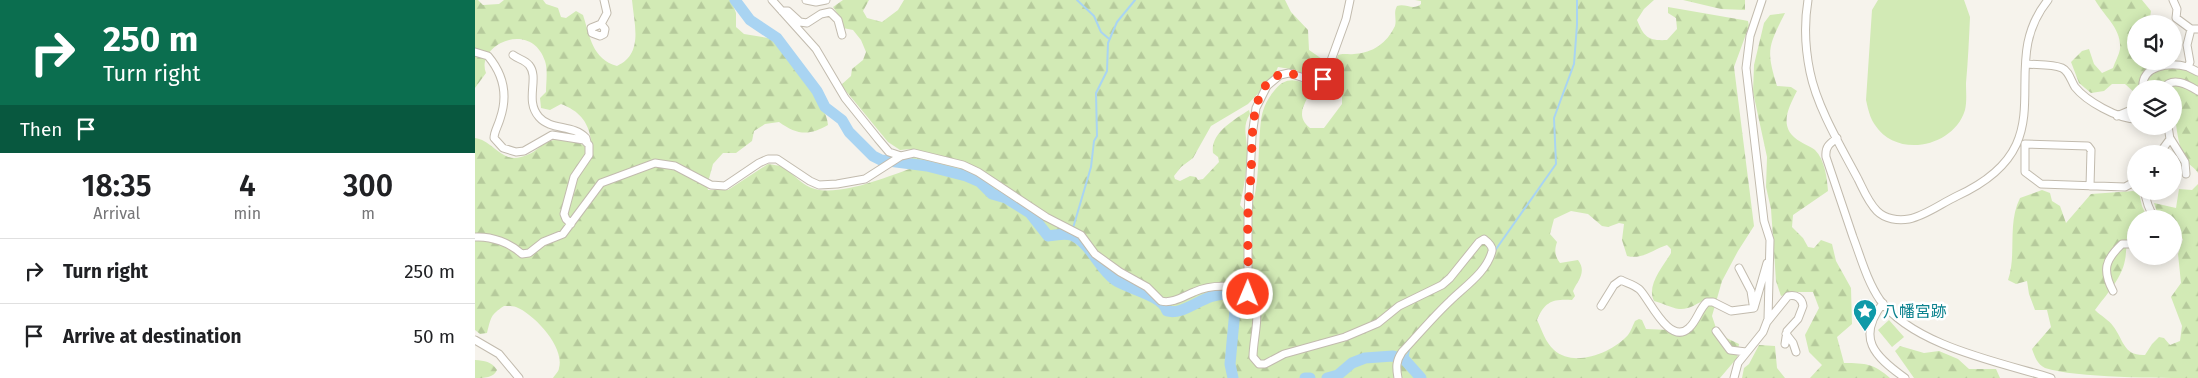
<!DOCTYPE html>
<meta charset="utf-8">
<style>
body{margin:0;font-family:"Fira Sans","Noto Sans JP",sans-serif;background:#f2f2f2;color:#202124;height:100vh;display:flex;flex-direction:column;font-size:19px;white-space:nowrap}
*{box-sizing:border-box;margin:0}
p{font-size:16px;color:#757577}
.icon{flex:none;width:28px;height:28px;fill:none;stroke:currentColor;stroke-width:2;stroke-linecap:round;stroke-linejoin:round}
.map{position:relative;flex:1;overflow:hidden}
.details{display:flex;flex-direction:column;background:#fff;width:475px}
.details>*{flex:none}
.hud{background:#0b6e4f;color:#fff;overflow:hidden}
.tools{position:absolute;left:1652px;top:15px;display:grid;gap:10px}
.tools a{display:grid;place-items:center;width:55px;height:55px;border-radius:50%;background:#fff;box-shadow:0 2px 12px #0003;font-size:25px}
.pin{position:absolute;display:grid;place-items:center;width:42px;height:42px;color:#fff;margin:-21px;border-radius:10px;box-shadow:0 2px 8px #0006}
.me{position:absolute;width:55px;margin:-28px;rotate:1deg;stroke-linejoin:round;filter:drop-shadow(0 0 4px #0008)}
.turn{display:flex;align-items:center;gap:18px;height:105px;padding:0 20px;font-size:22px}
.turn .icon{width:65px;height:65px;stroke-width:2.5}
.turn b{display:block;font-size:35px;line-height:42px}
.then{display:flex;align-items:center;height:48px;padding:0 20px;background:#0003;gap:10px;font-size:19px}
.eta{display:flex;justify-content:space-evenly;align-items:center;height:85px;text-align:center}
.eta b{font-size:30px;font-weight:600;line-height:35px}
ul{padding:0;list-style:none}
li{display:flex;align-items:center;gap:15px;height:65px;padding:0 20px;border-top:1px solid #e0e0e0}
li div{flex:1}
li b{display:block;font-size:19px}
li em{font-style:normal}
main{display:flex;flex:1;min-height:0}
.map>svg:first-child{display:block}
.green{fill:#d2eab5}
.forest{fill:url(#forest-firs);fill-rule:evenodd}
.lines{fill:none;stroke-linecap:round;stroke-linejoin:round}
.stream{stroke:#a9d4f2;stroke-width:2}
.river{stroke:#a9d4f2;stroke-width:11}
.minor-casing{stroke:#c2bbae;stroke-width:9}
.minor{stroke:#fff;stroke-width:7}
.route{stroke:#fc3f1d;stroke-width:9;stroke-dasharray:0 16.2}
.labels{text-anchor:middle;stroke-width:5;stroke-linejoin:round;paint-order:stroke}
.culture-label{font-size:16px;fill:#0d838f;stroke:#fff;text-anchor:start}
</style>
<main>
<section class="details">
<div class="hud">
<div class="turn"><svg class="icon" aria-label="right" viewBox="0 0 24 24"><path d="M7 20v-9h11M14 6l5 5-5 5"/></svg><div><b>250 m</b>Turn right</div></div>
<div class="then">Then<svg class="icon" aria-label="arrive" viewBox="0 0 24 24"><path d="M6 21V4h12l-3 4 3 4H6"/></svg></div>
</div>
<div class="eta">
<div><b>18:35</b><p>Arrival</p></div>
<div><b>4</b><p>min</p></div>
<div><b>300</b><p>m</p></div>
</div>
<ul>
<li><svg class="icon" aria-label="right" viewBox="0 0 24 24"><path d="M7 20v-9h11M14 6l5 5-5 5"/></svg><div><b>Turn right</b></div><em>250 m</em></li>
<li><svg class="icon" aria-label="arrive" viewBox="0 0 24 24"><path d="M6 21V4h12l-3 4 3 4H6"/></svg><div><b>Arrive at destination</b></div><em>50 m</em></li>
</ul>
</section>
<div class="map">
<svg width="1723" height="378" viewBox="0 0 1723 378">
<defs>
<pattern id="forest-firs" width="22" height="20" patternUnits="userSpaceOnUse" patternTransform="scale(1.25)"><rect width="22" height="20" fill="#d2eab5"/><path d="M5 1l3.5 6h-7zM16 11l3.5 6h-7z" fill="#b6ca9c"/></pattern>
</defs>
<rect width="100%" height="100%" fill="#f6f3ec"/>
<path class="green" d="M 1403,0 L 1489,0 L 1495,17 C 1494,39 1493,61 1491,83 C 1491,91 1492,102 1490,110 C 1479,147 1422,159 1400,125 C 1395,118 1393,109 1391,100 L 1397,10 Z
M 1414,320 L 1429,337 L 1417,347 L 1403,330 Z"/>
<path class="forest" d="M 0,0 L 3,0 L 8,5 L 24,4 L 29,0 L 68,0 L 71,4 L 83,8 L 86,17 L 91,18 L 101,11 L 108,15 C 115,36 117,59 142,66 C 169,54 159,24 157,0 L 256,0 L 261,13 L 261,27 L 269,34 L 299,39 C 313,60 352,102 353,125 C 334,136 322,135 304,122 L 290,124 L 279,131 L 277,141 L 261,153 L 248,153 L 238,164 L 232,186 L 233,190 L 253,190 L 293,164 C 298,165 304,165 308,167 C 319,174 327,186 340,189 C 366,196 412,177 437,168 L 436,149 L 425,150 L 413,142 L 366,85 L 376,76 L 377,69 L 388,60 L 391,52 L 386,40 L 378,30 L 368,28 L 365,17 L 358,7 L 368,0 L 394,0 L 388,11 L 392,18 L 407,22 L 423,10 L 429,0 L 810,0 L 816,12 L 833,30 L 834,50 L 850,61 C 852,72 845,76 835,77 L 821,70 L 803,67 L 798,78 L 773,104 L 736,126 L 718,158 L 706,167 L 699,176 L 700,179 L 705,181 L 715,176 L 721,177 L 723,180 L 728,179 L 744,162 L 743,157 L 738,153 C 735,133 759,120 774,110 L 775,114 C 766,128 773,138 772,153 C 772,170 769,188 765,205 L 771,212 C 788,202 781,132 788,111 C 790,104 794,97 799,91 C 809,77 821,78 835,86 L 837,89 C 831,102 819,116 835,128 L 849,128 L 867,104 L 867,95 L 856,79 L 863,55 C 869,53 873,55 879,54 C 898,53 912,43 920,26 C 922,19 918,13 922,6 C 931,3 938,11 946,4 L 946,1 L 940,0 L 1179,0 L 1169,9 L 1162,20 C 1169,37 1173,41 1192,40 L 1202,29 L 1201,18 L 1193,13 L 1193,7 L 1268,20 L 1273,21 L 1274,26 L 1259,67 L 1279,226 L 1263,251 L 1247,281 L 1237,316 L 1243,334 L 1264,344 L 1262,358 L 1245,378 L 78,378 C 80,375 84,371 84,368 C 90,347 59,314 41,307 C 38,306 33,306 29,306 C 15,315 16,318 12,333 L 5,334 L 0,330 L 0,138 C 17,140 27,163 46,157 C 70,151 64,135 96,141 C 102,142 106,143 110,147 L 116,140 C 113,121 104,111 86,104 L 75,110 L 66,108 L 65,98 L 71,92 C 71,83 73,70 70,61 C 56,19 0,45 11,73 L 0,88 ZM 1096,211 L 1113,214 L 1127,226 L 1133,227 L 1144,223 L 1149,224 L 1147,240 L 1152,256 C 1167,260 1179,249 1192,245 L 1196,249 L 1196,253 C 1188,267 1171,285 1179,301 C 1188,303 1196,308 1204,309 C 1214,310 1223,303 1231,299 L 1234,300 C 1208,332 1212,331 1171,329 L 1167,320 L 1164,319 L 1160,321 C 1158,325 1156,331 1153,335 C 1137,353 1099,368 1079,350 C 1070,342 1067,330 1062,320 C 1070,301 1078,299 1097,300 L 1100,296 L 1098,291 C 1103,280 1112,272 1103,260 L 1085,263 C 1080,256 1079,251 1082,242 L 1075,234 L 1079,219 Z
M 1208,0 L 1270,0 L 1270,10 L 1246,9 Z
M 1620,0 L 1667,0 L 1676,11 L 1674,24 L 1661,24 L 1661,61 L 1699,61 L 1699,59 L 1708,68 L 1723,74 L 1723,173 C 1720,168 1716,166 1712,162 C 1701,147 1699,107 1699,89 L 1661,89 L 1661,94 L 1650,84 L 1637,84 L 1629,91 L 1616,93 L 1604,83 L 1596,62 L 1607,51 L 1614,49 L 1619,64 L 1627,73 L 1638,68 C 1640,62 1644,55 1645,49 C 1647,29 1629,16 1620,0 Z
M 1310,13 C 1293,47 1291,50 1302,86 L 1316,87 L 1322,91 C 1312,110 1303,129 1326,142 C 1330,145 1337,147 1340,150 C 1350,160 1352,178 1353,191 L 1318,215 L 1317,227 L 1328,238 L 1333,247 L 1339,248 L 1346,240 L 1357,244 L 1361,261 L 1376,288 L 1377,324 L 1362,337 L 1369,363 C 1391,363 1399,364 1415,378 L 1335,378 L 1347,365 L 1334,352 L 1330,335 L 1344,308 L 1338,292 L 1320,292 L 1306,296 L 1301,281 L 1296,209 L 1291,187 L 1292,157 L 1278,92 L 1279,65 L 1289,23 L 1295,15 Z
M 1723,184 L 1723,378 C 1685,378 1601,378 1570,368 C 1562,364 1560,357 1557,349 L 1576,327 L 1572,310 L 1560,310 L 1554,294 L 1552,281 L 1541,284 L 1533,280 C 1542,254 1532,224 1545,198 L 1567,190 L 1575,193 L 1577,201 L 1585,206 L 1591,223 L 1616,194 L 1658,191 L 1664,193 L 1667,206 L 1672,217 L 1661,219 L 1661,227 L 1653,229 C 1651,240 1652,250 1650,260 C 1647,278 1631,295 1620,310 C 1626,316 1634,320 1638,326 C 1649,340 1648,356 1670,355 L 1677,344 L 1684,337 L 1689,338 L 1695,345 L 1705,341 L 1707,326 L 1696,297 L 1706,283 L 1703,254 L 1708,239 L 1699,232 L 1699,219 L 1684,218 L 1679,203 L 1701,208 L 1704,189 L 1717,190 Z
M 1284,345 L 1300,346 L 1302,368 L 1310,378 L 1267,378 L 1269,368 L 1274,364 Z
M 1425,346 L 1449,353 L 1464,351 L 1483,359 L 1494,369 L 1521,369 L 1525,378 L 1439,378 L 1420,351 Z
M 0,360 C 10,361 16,361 22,370 C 18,378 10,378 0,378 Z"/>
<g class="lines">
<path class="stream" d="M 602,0 L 619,16 L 626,32 L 633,38
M 598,228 L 616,167 L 619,141 L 622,136 L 621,93 L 632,71 L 633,43 L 642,22 L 660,0
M 1019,252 L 1081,164 L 1079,118 L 1099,64 L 1102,25 L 1102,0
M 929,359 L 933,355 L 934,349"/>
<path class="river" d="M 260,0 L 275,20 L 302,38 L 342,91 L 350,107 L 367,120 L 374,132 L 398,156 L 406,160 L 452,166 L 491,176 L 505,182 L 517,194 L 531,198 L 555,213 L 573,236 C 579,235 590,233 596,235 C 616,243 623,268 640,280 C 653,289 687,295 692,311 C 712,316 730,290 757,295 L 761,299 L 755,364 L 758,378
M 830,378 L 835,378
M 852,378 L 863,375 L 877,363 L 890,358 L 918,356 L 929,359 L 946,378"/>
<g class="minor-casing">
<path id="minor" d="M 297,0 L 341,49 L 370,98 L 403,139 L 414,152 L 426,156
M 331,0 L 341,2 L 351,0
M 1333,0 C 1329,24 1330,48 1335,72 C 1342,107 1366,147 1383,179 C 1388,189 1393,202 1402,211 C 1410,219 1423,221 1434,219 C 1450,216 1467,203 1482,196 C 1597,143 1517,69 1573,0
M 1698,0 L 1702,9 L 1701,18 L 1716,29
M 307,11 L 313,11 L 325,22 L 332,23 L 346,14 L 355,12 L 363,20 L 367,35
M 126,24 L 130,29 L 129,34 L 125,36 L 117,33 L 116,28 L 126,24 L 132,13 L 129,0
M 1723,29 L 1716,29 L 1712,45 L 1715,62 L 1713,67 L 1723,72
M 0,52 L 13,56 C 29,75 33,96 25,119 C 23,126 19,132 19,138 L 28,148 L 41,152 L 49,151 L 77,135 L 109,140 L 114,145 L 114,155 L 99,177 L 89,214 L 91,219 L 96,224
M 38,55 C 43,59 50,60 54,65 C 65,78 49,100 64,117 C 76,131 98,124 111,138 L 112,142
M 1552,64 C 1562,65 1577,64 1587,68 C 1594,71 1596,81 1600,87 C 1611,101 1643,119 1661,119
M 1668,89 C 1665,65 1695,62 1713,67
M 1688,89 C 1697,76 1712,84 1723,91
M 1642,116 L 1661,108
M 1362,138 C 1354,144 1350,147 1351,157 C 1360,184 1369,210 1378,237 C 1386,258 1392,281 1405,300 C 1439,346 1524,362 1576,378
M 1695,138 L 1710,162 L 1711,174
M 1684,154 L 1695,139 L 1693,126
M 1615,186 L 1616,150 L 1613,146 L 1550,144 L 1550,172 L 1566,184 L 1650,187 L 1661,181
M 1669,191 L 1673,205 L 1679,219
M 0,237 C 17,236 35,243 47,254 L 54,253 L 68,242 L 88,234 L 126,183 L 180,163 L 200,166 L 236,185 L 250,186 L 284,163 L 293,159 L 302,159 L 335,181 L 344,185 L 362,184 L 390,179 L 426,156 L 439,153 L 488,165 L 503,172 L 571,217 L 606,235 L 620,254 L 645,272 L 672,287 L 686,301 C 697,304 709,296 719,292 C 735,285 772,281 780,302 C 785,319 778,340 778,357 L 784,364 L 790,364 L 809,354 L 870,337 L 903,323 L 924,306 L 967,285 L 975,278 L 1004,242 L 1009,239 C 1013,242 1018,246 1017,251 C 1012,272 989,287 975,301 C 958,317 943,335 927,352 C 921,361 921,367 923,378
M 1264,268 L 1276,291 L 1278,304
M 1638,291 C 1627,270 1630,260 1647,244 L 1661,244
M 773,294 L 773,215 L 777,136 L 781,108 L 792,86 L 805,75 L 814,73 L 841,82 L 850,77 L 871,19 L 875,0
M 1408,303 C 1381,338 1399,356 1430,378
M 1126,306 L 1139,285 L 1146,280 C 1152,283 1159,285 1164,289 C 1173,296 1194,347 1214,328 C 1222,321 1224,309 1232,302 L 1238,302 L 1256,311 L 1279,308 L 1292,263
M 1292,322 L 1313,296 C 1321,294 1327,298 1328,306 L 1323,319 L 1312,331 L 1310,344
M 1241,331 L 1255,350 L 1271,352
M 1311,334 L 1318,343 L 1321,352
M 0,340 L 24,354 L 44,378
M 1259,378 L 1263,363 L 1288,332 L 1293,319 L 1295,240 L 1289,221 L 1271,68 L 1275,36 L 1287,0"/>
</g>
<use href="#minor" class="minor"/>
</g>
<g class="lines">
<path class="route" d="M 773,294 C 774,268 772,241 773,214 C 773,202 775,189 776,176 C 778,149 772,88 804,75 C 820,68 832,86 848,79"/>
</g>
<defs>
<g id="sight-pin" transform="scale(1.25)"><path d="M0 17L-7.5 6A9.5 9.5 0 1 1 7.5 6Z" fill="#0f9aa8" stroke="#fff"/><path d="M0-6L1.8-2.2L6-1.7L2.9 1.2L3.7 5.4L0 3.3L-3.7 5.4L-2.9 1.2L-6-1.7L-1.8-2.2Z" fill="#fff"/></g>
</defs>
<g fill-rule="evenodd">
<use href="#sight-pin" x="1390" y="311"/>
</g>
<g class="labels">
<g class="culture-label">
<text x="1408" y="317">八幡宮跡</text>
</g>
</g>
</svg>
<div class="tools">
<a><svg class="icon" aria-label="sound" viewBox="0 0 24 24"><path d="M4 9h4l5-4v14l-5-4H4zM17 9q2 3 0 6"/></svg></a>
<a><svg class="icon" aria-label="layers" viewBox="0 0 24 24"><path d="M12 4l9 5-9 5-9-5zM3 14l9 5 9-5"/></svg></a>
<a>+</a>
<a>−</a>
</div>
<div class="pin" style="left:848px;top:79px;background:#d93025"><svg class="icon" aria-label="arrive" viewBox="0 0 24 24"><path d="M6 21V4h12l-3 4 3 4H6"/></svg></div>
<svg class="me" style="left:773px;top:294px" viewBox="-20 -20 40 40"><circle r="17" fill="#fc3f1d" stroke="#fff" stroke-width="3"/><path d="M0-11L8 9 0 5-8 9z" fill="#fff"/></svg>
</div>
</main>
